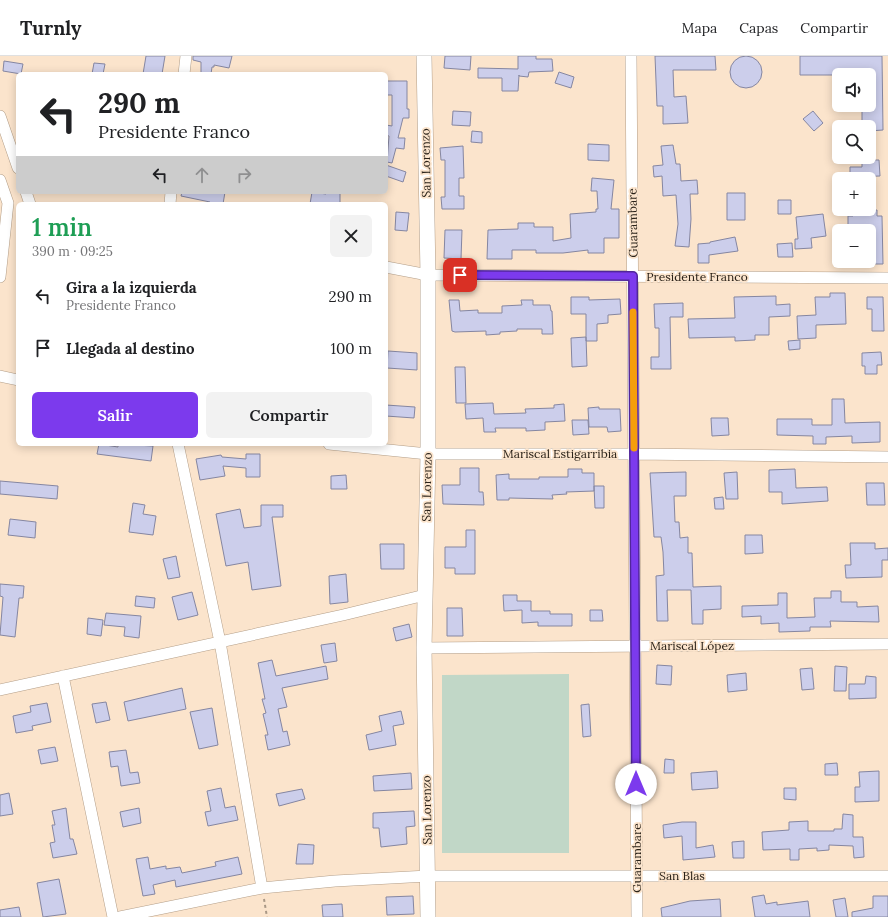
<!DOCTYPE html>
<html lang="es">
<meta charset="utf-8">
<style>
body{margin:0;font-family:Lora,serif;background:#f2f2f2;color:#202124;height:100vh;display:flex;flex-direction:column;font-size:15px;white-space:nowrap}
*{box-sizing:border-box;margin:0}
p{font-size:13px;color:#757577}
.icon{flex:none;width:22px;height:22px;fill:none;stroke:currentColor;stroke-width:2;stroke-linecap:round;stroke-linejoin:round}
.map{position:relative;flex:1;overflow:hidden}
.side{position:absolute;left:16px;top:146px;width:372px;height:244px;display:flex;flex-direction:column;background:#fff;border-radius:6px;box-shadow:0 2px 10px #0003}
.side>*{flex:none}
.banner{position:absolute;left:16px;top:16px;width:372px;height:122px;border-radius:6px;box-shadow:0 2px 10px #0003;background:#fff;color:#202124;overflow:hidden}
.buttons{position:absolute;left:832px;top:12px;display:grid;gap:8px}
.buttons a{display:grid;place-items:center;width:44px;height:44px;border-radius:6px;background:#fff;box-shadow:0 2px 10px #0003;font-size:20px}
.pin{position:absolute;display:grid;place-items:center;width:34px;height:34px;color:#fff;margin:-17px;border-radius:8px;box-shadow:0 2px 6px #0006}
.me{position:absolute;width:44px;margin:-22px;rotate:0deg;stroke-linejoin:round;filter:drop-shadow(0 0 3px #0008)}
.turn{display:flex;align-items:center;gap:14px;height:84px;padding:0 16px;font-size:18px}
.turn .icon{width:52px;height:52px;stroke-width:2.5}
.turn b{display:block;font-size:28px;line-height:34px}
.lanes{display:flex;align-items:center;height:38px;padding:0 16px;background:#0003;justify-content:center;gap:20px;direction:ltr}
.lanes .off{opacity:.35}
.round{display:grid;place-items:center;flex:none;width:42px;height:42px;border-radius:6px;background:#f2f2f2}
.overview{display:flex;align-items:center;justify-content:space-between;height:68px;padding:0 16px}
h1{font-size:24px;font-weight:600;line-height:30px;color:#1e9e55}
.action{display:flex;gap:8px;margin-top:auto;padding:8px 16px}
.action a{flex:1;height:46px;border-radius:6px;background:#7c3aed;color:#fff;font-size:16px;font-weight:600;line-height:46px;text-align:center}
.action a+a{background:#f2f2f2;color:#202124}
ul{padding:0;list-style:none}
li{display:flex;align-items:center;gap:12px;height:52px;padding:0 16px}
li div{flex:1}
li b{display:block;font-size:15px}
li em{font-style:normal}
header{display:flex;align-items:center;gap:24px;box-sizing:border-box;height:56px;padding:0 20px;background:#fff;border-bottom:1px solid #e0e0e0}
header strong{font-size:19px}
nav{display:flex;gap:22px;margin-inline-start:auto;font-size:14px}
.map>svg:first-child{display:block}
.green{fill:#c1d7c7}
.building{fill:#ccceeb;stroke:#8586a1}
.lines{fill:none;stroke-linecap:round;stroke-linejoin:round}
.street-casing{stroke:#b39e88;stroke-width:12}
.secondary-casing{stroke:#b39e88;stroke-width:16}
.path{stroke:#a99886;stroke-width:2;stroke-dasharray:3 3;stroke-linecap:butt}
.street{stroke:#fff;stroke-width:11}
.secondary{stroke:#fff;stroke-width:15}
.route-casing{stroke:#51269a;stroke-width:10}
.route{stroke:#7c3aed;stroke-width:7}
.slow{stroke:#f59e0b;stroke-width:7}
.labels{text-anchor:middle;stroke-width:3.5;stroke-linejoin:round;paint-order:stroke}
.street-label{font-size:12px;fill:#2a2219;stroke:#fbe4cc}
</style>
<header>
<strong>Turnly</strong>
<nav><a>Mapa</a><a>Capas</a><a>Compartir</a></nav>
</header>
<div class="map">
<svg width="888" height="861" viewBox="0 0 888 861">
<rect width="100%" height="100%" fill="#fbe4cc"/>
<path class="green" d="M 569,618 L 569,797 L 442,797 L 442,619 Z"/>
<path class="building" d="M 146,0 L 165,0 L 162,18 L 143,18 Z
M 193,0 L 232,0 L 229,12 L 214,9 L 214,11 L 212,11 L 211,18 L 201,18 L 201,6 L 193,4 Z
M 445,0 L 471,0 L 470,14 L 444,12 Z
M 518,0 L 536,0 L 536,3 L 552,3 L 553,15 L 529,16 L 528,21 L 519,20 L 519,19 L 518,35 L 502,35 L 502,22 L 478,22 L 478,12 L 518,13 Z
M 655,0 L 715,0 L 716,14 L 673,14 L 674,41 L 686,40 L 688,67 L 663,68 L 663,50 L 657,50 Z
M 800,0 L 882,0 L 883,74 L 869,75 L 869,71 L 862,71 L 862,49 L 869,49 L 869,19 L 800,19 Z
M730 16a16 16 0 1 1 32 0a16 16 0 1 1-32 0Z
M 4,5 L 23,8 L 21,18 L 3,15 Z
M 94,7 L 105,8 L 103,18 L 92,18 Z
M 559,16 L 574,21 L 571,32 L 555,27 Z
M 386,25 L 407,25 L 407,53 L 409,53 L 409,62 L 403,62 L 398,82 L 405,82 L 404,93 L 396,92 L 392,107 L 387,106 L 389,80 L 386,79 L 386,69 L 392,70 L 392,39 L 386,39 Z
M 453,55 L 471,56 L 470,70 L 452,69 Z
M 813,55 L 823,67 L 814,75 L 803,63 Z
M 472,75 L 482,76 L 482,87 L 471,86 Z
M 588,88 L 609,89 L 609,105 L 588,104 Z
M 673,89 L 676,108 L 680,108 L 681,125 L 697,124 L 698,138 L 690,138 L 691,163 L 689,191 L 675,190 L 678,168 L 676,139 L 663,140 L 662,120 L 654,121 L 653,110 L 663,109 L 661,90 Z
M 463,90 L 464,122 L 459,122 L 459,140 L 464,140 L 464,153 L 442,153 L 441,141 L 445,141 L 445,104 L 441,104 L 440,92 Z
M 862,104 L 879,104 L 880,120 L 850,121 L 850,111 L 862,111 Z
M 386,109 L 406,116 L 403,126 L 386,120 Z
M 592,122 L 614,124 L 611,153 L 619,153 L 619,182 L 604,182 L 604,197 L 588,197 L 588,194 L 563,197 L 536,197 L 536,194 L 512,194 L 512,203 L 487,203 L 488,174 L 518,173 L 518,167 L 534,167 L 534,171 L 553,171 L 553,185 L 571,182 L 570,158 L 596,156 L 596,153 L 598,153 L 597,135 L 591,135 Z
M 182,136 L 225,136 L 223,148 L 210,148 L 210,146 L 181,140 Z
M 312,136 L 326,138 L 326,136 L 340,136 L 340,148 L 310,148 Z
M 727,137 L 745,137 L 745,164 L 727,164 Z
M 778,144 L 791,144 L 791,158 L 778,158 Z
M 866,154 L 877,154 L 877,160 L 882,160 L 883,208 L 869,208 L 869,175 L 848,175 L 848,160 L 853,160 L 853,158 L 866,158 Z
M 396,156 L 409,157 L 407,175 L 395,174 Z
M 823,158 L 826,180 L 811,182 L 812,192 L 795,193 L 795,183 L 798,183 L 796,161 Z
M 445,174 L 462,174 L 461,203 L 444,202 Z
M 735,181 L 738,195 L 709,199 L 709,207 L 698,207 L 698,188 L 710,187 L 710,186 Z
M 792,187 L 793,201 L 778,201 L 777,188 Z
M 830,237 L 845,237 L 846,268 L 816,269 L 816,282 L 798,283 L 797,260 L 816,259 L 815,241 L 830,241 Z
M 776,240 L 776,249 L 790,248 L 790,260 L 769,261 L 769,279 L 755,279 L 755,284 L 735,285 L 735,281 L 689,282 L 688,263 L 735,262 L 734,241 Z
M 571,241 L 589,241 L 589,244 L 620,243 L 621,258 L 608,259 L 608,267 L 597,268 L 597,285 L 586,285 L 586,258 L 571,258 Z
M 867,241 L 883,241 L 884,275 L 872,275 L 872,253 L 867,253 Z
M 449,244 L 459,244 L 460,255 L 478,254 L 478,257 L 502,257 L 502,250 L 522,249 L 521,244 L 533,244 L 533,249 L 550,249 L 551,255 L 552,255 L 553,278 L 542,278 L 542,273 L 517,273 L 517,275 L 500,276 L 500,278 L 486,279 L 486,275 L 455,276 L 452,275 Z
M 683,247 L 683,261 L 670,261 L 671,313 L 651,313 L 651,301 L 659,301 L 659,272 L 655,272 L 654,248 Z
M 586,281 L 587,310 L 572,311 L 571,282 Z
M 800,284 L 800,293 L 789,294 L 788,285 Z
M 388,295 L 417,297 L 417,314 L 387,312 Z
M 881,296 L 882,309 L 877,309 L 877,318 L 865,318 L 865,310 L 862,310 L 862,297 Z
M 455,311 L 465,311 L 466,347 L 456,347 Z
M 832,343 L 844,343 L 845,367 L 880,366 L 880,386 L 852,387 L 852,380 L 826,381 L 826,388 L 813,388 L 813,380 L 777,379 L 777,363 L 812,363 L 812,369 L 832,369 Z
M 493,347 L 494,358 L 526,357 L 525,353 L 554,352 L 554,349 L 564,348 L 565,365 L 545,366 L 545,374 L 526,375 L 526,372 L 495,372 L 496,376 L 484,376 L 483,362 L 466,363 L 465,348 Z
M 386,349 L 415,351 L 414,362 L 386,360 Z
M 599,351 L 599,353 L 620,353 L 621,375 L 608,376 L 607,371 L 589,371 L 588,352 Z
M 711,362 L 728,362 L 729,379 L 712,380 Z
M 572,364 L 588,364 L 589,378 L 573,379 Z
M 99,388 L 118,391 L 118,388 L 153,390 L 151,405 L 97,398 Z
M 246,398 L 260,398 L 260,421 L 246,421 L 246,412 L 223,410 L 225,420 L 200,424 L 196,403 L 221,399 L 222,401 L 246,403 Z
M 460,412 L 479,412 L 479,436 L 483,436 L 484,449 L 443,448 L 442,429 L 460,429 Z
M 568,413 L 582,413 L 582,417 L 594,417 L 594,435 L 566,436 L 567,438 L 552,439 L 553,443 L 509,442 L 509,444 L 497,444 L 496,419 L 509,418 L 509,423 L 539,423 L 539,421 L 568,421 Z
M 795,413 L 796,432 L 827,431 L 828,445 L 782,448 L 782,436 L 769,436 L 769,414 Z
M 686,416 L 686,440 L 674,440 L 675,466 L 679,466 L 680,482 L 688,481 L 688,497 L 692,497 L 693,531 L 721,530 L 721,553 L 703,554 L 703,568 L 692,568 L 691,534 L 667,534 L 668,565 L 657,565 L 656,520 L 664,519 L 663,496 L 661,481 L 654,481 L 650,417 Z
M 737,416 L 738,443 L 726,443 L 724,417 Z
M 346,419 L 347,433 L 331,433 L 331,420 Z
M 0,425 L 58,430 L 57,443 L 0,438 Z
M 866,427 L 884,427 L 885,449 L 867,449 Z
M 594,430 L 604,430 L 604,452 L 595,452 Z
M 723,441 L 724,453 L 715,453 L 714,442 Z
M 133,447 L 145,449 L 143,458 L 156,460 L 153,479 L 129,476 Z
M 261,449 L 283,449 L 283,461 L 272,461 L 281,530 L 252,534 L 248,506 L 226,510 L 216,458 L 240,453 L 244,472 L 261,470 Z
M 10,463 L 36,466 L 35,482 L 8,479 Z
M 466,474 L 475,474 L 475,518 L 455,518 L 455,512 L 445,512 L 445,491 L 466,491 Z
M 745,479 L 762,479 L 763,497 L 745,498 Z
M 850,487 L 875,487 L 875,493 L 888,492 L 888,504 L 882,504 L 882,521 L 846,522 L 845,509 L 851,509 Z
M 380,488 L 404,488 L 404,513 L 381,513 Z
M 176,500 L 180,521 L 168,523 L 163,503 Z
M 346,518 L 348,546 L 330,548 L 329,520 Z
M 0,528 L 24,530 L 23,542 L 19,542 L 15,581 L 0,579 L 3,541 L 0,540 Z
M 831,535 L 841,535 L 841,546 L 857,546 L 857,551 L 878,550 L 879,566 L 830,565 L 831,571 L 810,571 L 810,575 L 779,576 L 779,567 L 761,568 L 761,560 L 742,561 L 742,550 L 778,549 L 778,537 L 787,537 L 787,562 L 815,561 L 814,542 L 831,542 Z
M 192,536 L 198,559 L 178,564 L 172,541 Z
M 503,539 L 517,539 L 517,545 L 531,545 L 531,555 L 550,555 L 550,558 L 572,558 L 572,570 L 538,570 L 538,566 L 522,567 L 522,554 L 504,555 Z
M 136,540 L 155,542 L 154,552 L 135,550 Z
M 447,552 L 462,552 L 463,580 L 447,580 Z
M 590,554 L 602,554 L 603,565 L 590,565 Z
M 106,557 L 141,560 L 139,582 L 124,580 L 125,571 L 104,569 Z
M 88,562 L 103,564 L 101,580 L 87,578 Z
M 409,568 L 412,581 L 396,585 L 393,572 Z
M 335,587 L 337,605 L 324,607 L 321,589 Z
M 272,604 L 276,620 L 326,610 L 328,623 L 282,632 L 287,651 L 278,653 L 283,676 L 287,675 L 290,689 L 268,694 L 265,679 L 268,679 L 263,658 L 266,657 L 262,643 L 265,643 L 258,607 Z
M 657,609 L 672,610 L 671,629 L 656,628 Z
M 835,610 L 847,611 L 846,635 L 834,635 Z
M 812,612 L 814,633 L 802,634 L 800,613 Z
M 746,617 L 747,634 L 728,636 L 727,619 Z
M 866,620 L 876,621 L 876,642 L 849,643 L 849,628 L 865,628 Z
M 182,632 L 186,653 L 128,665 L 124,646 Z
M 106,646 L 110,664 L 96,667 L 92,648 Z
M 47,647 L 51,666 L 32,670 L 33,674 L 16,677 L 13,660 L 31,656 L 30,650 Z
M 589,648 L 591,680 L 583,681 L 581,649 Z
M 212,652 L 218,689 L 199,693 L 190,656 Z
M 401,655 L 404,668 L 393,670 L 396,689 L 369,694 L 366,679 L 382,675 L 379,660 Z
M 55,691 L 58,705 L 41,708 L 38,694 Z
M 126,694 L 130,717 L 138,716 L 140,727 L 121,730 L 118,710 L 111,711 L 109,696 Z
M 665,703 L 674,704 L 674,717 L 664,717 Z
M 837,707 L 838,719 L 825,719 L 825,708 Z
M 717,715 L 718,732 L 692,734 L 691,717 Z
M 879,715 L 879,745 L 855,746 L 855,731 L 860,731 L 859,716 Z
M 411,717 L 412,733 L 374,735 L 373,720 Z
M 221,732 L 225,752 L 235,750 L 238,764 L 208,770 L 205,756 L 211,755 L 207,735 Z
M 784,732 L 796,732 L 796,744 L 784,743 Z
M 302,733 L 305,743 L 279,750 L 276,738 Z
M 9,737 L 13,758 L 0,760 L 0,739 Z
M 66,752 L 70,783 L 73,783 L 77,798 L 53,802 L 50,787 L 55,786 L 52,769 L 55,769 L 52,755 Z
M 139,752 L 141,767 L 123,771 L 120,756 Z
M 414,755 L 415,770 L 406,771 L 407,788 L 381,791 L 379,772 L 373,772 L 373,757 Z
M 843,758 L 853,759 L 853,781 L 863,781 L 864,801 L 854,802 L 853,790 L 829,789 L 829,794 L 817,795 L 817,792 L 799,793 L 799,804 L 790,804 L 790,793 L 763,794 L 762,776 L 789,774 L 789,766 L 808,765 L 808,775 L 834,775 L 834,773 L 842,773 Z
M 682,766 L 696,766 L 696,792 L 713,789 L 715,801 L 683,804 L 682,780 L 664,782 L 663,769 Z
M 744,785 L 744,802 L 733,802 L 732,786 Z
M 298,788 L 314,789 L 313,808 L 296,808 Z
M 148,801 L 150,813 L 166,810 L 166,813 L 180,811 L 182,817 L 216,810 L 215,806 L 238,801 L 242,818 L 176,831 L 175,824 L 153,829 L 155,838 L 143,840 L 136,803 Z
M 59,823 L 66,858 L 43,861 L 37,827 Z
M 764,839 L 766,848 L 777,846 L 777,849 L 808,845 L 810,861 L 755,861 L 752,841 Z
M 413,840 L 414,858 L 387,859 L 386,841 Z
M 873,840 L 888,840 L 888,861 L 852,861 L 852,856 L 873,852 Z
M 845,842 L 848,861 L 836,861 L 833,844 Z
M 720,843 L 721,861 L 662,861 L 661,852 L 690,845 Z
M 342,848 L 343,861 L 323,861 L 322,849 Z
M 19,851 L 21,861 L 0,861 L 0,854 Z"/>
<g class="lines">
<g class="street-casing">
<path id="street" d="M 631,0 L 637,861
M 184,18 L 186,0
M 0,60 L 18,112
M 0,124 L 8,147 L 0,221
M 26,136 L 30,148
M 170,148 L 171,136
M 386,211 L 428,219 L 888,222
M 0,320 L 18,324
M 178,388 L 220,586 L 262,832
M 329,388 L 428,398 L 634,398 L 888,401
M 424,592 L 888,588
M 63,620 L 113,861
M 0,634 L 343,559 L 425,539
M 120,861 L 262,832 L 335,825 L 428,820 L 888,820"/>
</g>
<g class="secondary-casing">
<path id="secondary" d="M 424,0 L 428,219 L 428,398 L 424,592 L 428,861"/>
</g>
<path class="path" d="M 264,843 L 267,861"/>
<use href="#street" class="street"/>
<use href="#secondary" class="secondary"/>
</g>
<g class="lines">
<g class="route-casing">
<path id="route" d="M 460,219 L 633,220 L 636,728"/>
</g>
<use href="#route" class="route"/>
<path class="slow" d="M 633,256 L 634,392"/>
</g>
<g class="labels">
<g class="street-label">
<text transform="translate(426 107) rotate(-91)" y="4">San Lorenzo</text>
<text transform="translate(633 167) rotate(-91)" y="4">Guarambare</text>
<text x="697" y="225">Presidente Franco</text>
<text x="560" y="402">Mariscal Estigarribia</text>
<text transform="translate(427 431) rotate(-89)" y="4">San Lorenzo</text>
<text x="692" y="594">Mariscal López</text>
<text transform="translate(427 754) rotate(-91)" y="4">San Lorenzo</text>
<text transform="translate(637 802) rotate(-90)" y="4">Guarambare</text>
<text x="682" y="824">San Blas</text>
</g>
</g>
</svg>
<div class="buttons">
<a><svg class="icon" aria-label="sound" viewBox="0 0 24 24"><path d="M4 9h4l5-4v14l-5-4H4zM17 9q2 3 0 6"/></svg></a>
<a><svg class="icon" aria-label="search" viewBox="0 0 24 24"><circle cx="10" cy="10" r="6"/><path d="M15 15l6 6"/></svg></a>
<a>+</a>
<a>−</a>
</div>
<div class="pin" style="left:460px;top:219px;background:#d93025"><svg class="icon" aria-label="arrive" viewBox="0 0 24 24"><path d="M6 21V4h12l-3 4 3 4H6"/></svg></div>
<svg class="me" style="left:636px;top:728px" viewBox="-20 -20 40 40"><circle r="19" fill="#fff"/><path d="M0-13L10 11 0 6-10 11z" fill="#7c3aed"/></svg>
<div class="banner">
<div class="turn"><svg class="icon" aria-label="left" viewBox="0 0 24 24"><path d="M17 20v-9H6M10 6l-5 5 5 5"/></svg><div><b>290 m</b>Presidente Franco</div></div>
<div class="lanes"><svg class="icon" aria-label="left" viewBox="0 0 24 24"><path d="M17 20v-9H6M10 6l-5 5 5 5"/></svg><svg class="icon off" aria-label="ahead" viewBox="0 0 24 24"><path d="M12 20V5M6 11l6-6 6 6"/></svg><svg class="icon off" aria-label="right" viewBox="0 0 24 24"><path d="M7 20v-9h11M14 6l5 5-5 5"/></svg></div>
</div>
<section class="side">
<div class="overview"><div><h1>1 min</h1><p>390 m · 09:25</p></div><a class="round"><svg class="icon" aria-label="close" viewBox="0 0 24 24"><path d="M6 6l12 12M18 6L6 18"/></svg></a></div>
<ul>
<li><svg class="icon" aria-label="left" viewBox="0 0 24 24"><path d="M17 20v-9H6M10 6l-5 5 5 5"/></svg><div><b>Gira a la izquierda</b><p>Presidente Franco</p></div><em>290 m</em></li>
<li><svg class="icon" aria-label="arrive" viewBox="0 0 24 24"><path d="M6 21V4h12l-3 4 3 4H6"/></svg><div><b>Llegada al destino</b></div><em>100 m</em></li>
</ul>
<div class="action"><a>Salir</a><a>Compartir</a></div>
</section>
</div>
